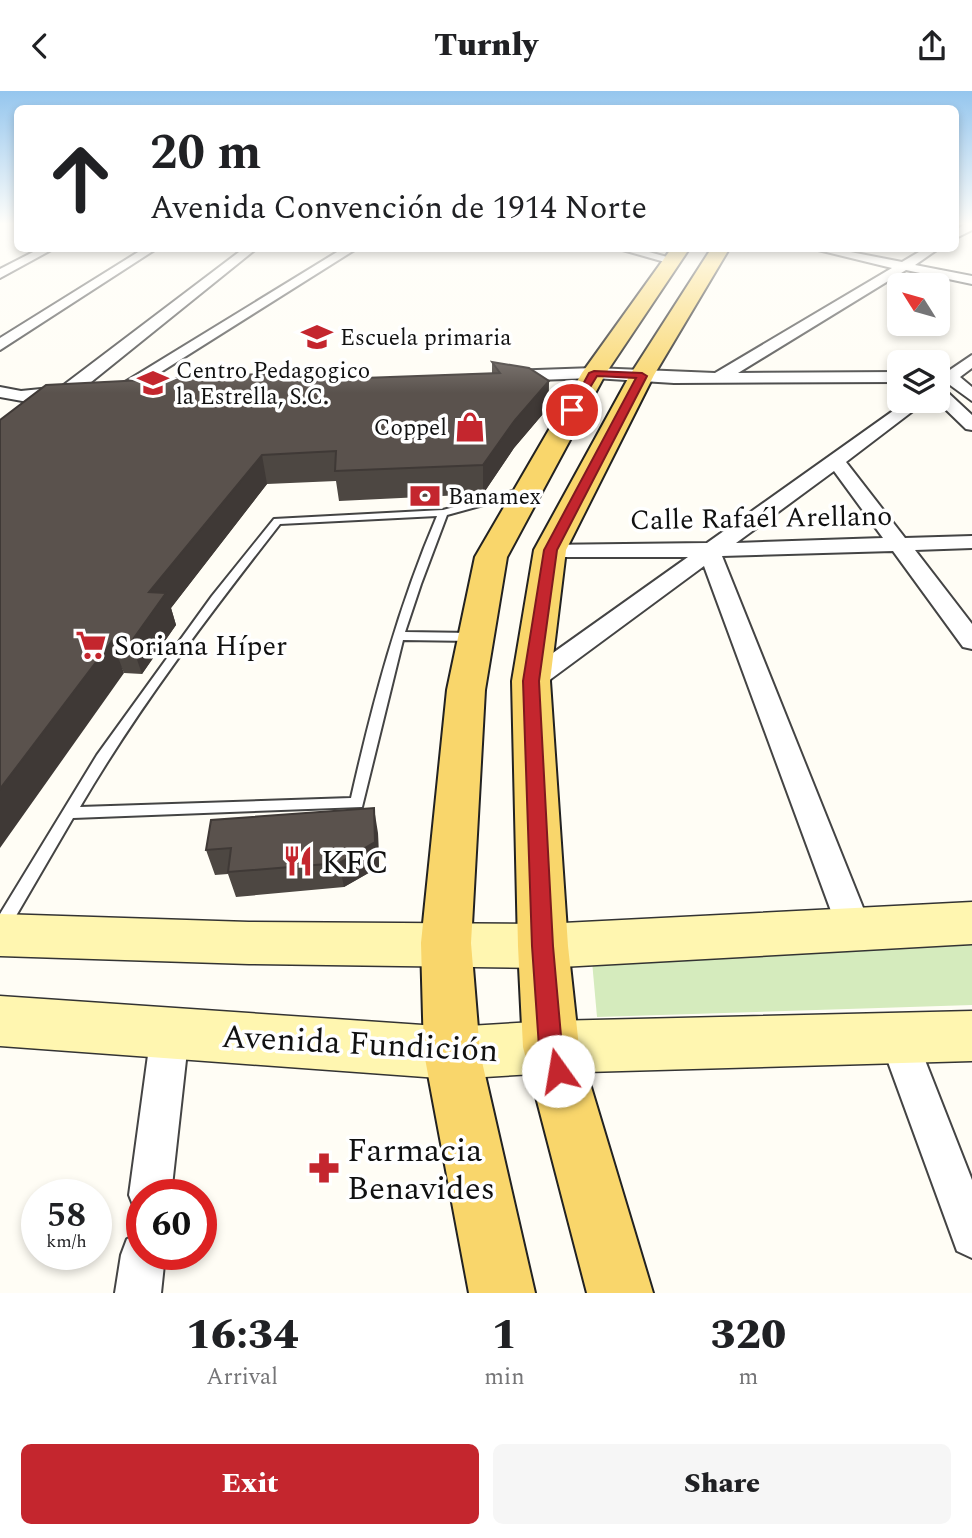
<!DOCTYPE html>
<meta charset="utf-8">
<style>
body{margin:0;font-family:Spectral,serif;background:#f6f6f6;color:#202124;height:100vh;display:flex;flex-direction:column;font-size:26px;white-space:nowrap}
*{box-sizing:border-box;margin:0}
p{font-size:23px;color:#757577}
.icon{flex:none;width:38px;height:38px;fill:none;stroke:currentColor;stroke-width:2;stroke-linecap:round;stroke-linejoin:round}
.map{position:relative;height:1202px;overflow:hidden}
.sheet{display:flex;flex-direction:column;background:#fff;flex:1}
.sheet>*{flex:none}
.top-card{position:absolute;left:14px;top:14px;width:945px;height:147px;border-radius:10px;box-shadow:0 4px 10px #0003;background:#fff;color:#202124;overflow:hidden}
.needle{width:46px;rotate:307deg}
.buttons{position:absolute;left:887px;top:182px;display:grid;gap:14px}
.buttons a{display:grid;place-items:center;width:63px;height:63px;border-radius:10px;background:#fff;box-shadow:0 4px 10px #0003;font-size:35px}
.speed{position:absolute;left:21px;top:1088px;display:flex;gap:14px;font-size:35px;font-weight:700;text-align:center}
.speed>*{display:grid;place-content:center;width:91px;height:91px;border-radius:50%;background:#fff;box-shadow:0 4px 10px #0003;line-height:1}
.speed small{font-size:18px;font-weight:400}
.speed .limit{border:10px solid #d22;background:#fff;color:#111}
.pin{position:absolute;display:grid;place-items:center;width:60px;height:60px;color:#fff;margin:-30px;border:4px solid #fff;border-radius:50%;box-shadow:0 2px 7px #0007}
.me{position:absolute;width:77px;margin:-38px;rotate:347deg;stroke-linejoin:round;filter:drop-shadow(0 0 5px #0008)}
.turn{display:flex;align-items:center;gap:24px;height:147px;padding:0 21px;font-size:32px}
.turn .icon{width:91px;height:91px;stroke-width:2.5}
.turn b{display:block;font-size:49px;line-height:60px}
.eta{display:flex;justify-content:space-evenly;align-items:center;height:119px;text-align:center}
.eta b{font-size:42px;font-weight:800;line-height:49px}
.button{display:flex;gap:14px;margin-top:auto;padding:14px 21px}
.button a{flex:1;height:80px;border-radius:10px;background:#c4262e;color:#fff;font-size:28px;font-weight:800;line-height:80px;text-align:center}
.button a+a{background:#f6f6f6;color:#202124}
header{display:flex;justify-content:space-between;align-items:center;height:91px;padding:0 21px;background:#fff;font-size:32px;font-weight:800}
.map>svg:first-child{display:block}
.green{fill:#d5ebbd}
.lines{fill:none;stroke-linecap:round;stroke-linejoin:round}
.lane-casing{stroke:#444;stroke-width:4}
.street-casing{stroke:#444;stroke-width:4}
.secondary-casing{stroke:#333;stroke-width:3}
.primary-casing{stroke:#222;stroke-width:4}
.lane{fill:#fff;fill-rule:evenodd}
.street{fill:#fff;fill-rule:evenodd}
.secondary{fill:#fff6b0;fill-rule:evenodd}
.primary{fill:#f9d66b;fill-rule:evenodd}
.wall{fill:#4d4742}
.shaded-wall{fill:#3f3936}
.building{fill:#5a524d;stroke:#3f3936;stroke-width:2}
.route{fill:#c4262e;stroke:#7f191e;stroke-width:2}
.labels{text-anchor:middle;stroke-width:7;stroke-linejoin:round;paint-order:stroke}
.far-poi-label{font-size:23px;fill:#111;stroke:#fff;text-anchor:start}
.street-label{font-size:28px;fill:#111;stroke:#fff}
.poi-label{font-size:28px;fill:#111;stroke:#fff;text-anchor:start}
.near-poi-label{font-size:33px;fill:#111;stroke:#fff;text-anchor:start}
.near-street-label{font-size:33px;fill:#111;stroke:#fff}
</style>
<header><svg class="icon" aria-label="back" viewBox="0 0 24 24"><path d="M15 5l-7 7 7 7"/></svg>Turnly<svg class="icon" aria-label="share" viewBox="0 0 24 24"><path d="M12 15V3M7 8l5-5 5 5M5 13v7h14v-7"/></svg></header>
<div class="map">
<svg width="972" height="1202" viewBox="0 0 972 1202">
<rect width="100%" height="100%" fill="#fffdf5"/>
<path class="green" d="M 972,842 L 972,914 L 597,926 L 591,859 Z"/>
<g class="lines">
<g class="lane-casing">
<path id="lane" d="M 528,396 L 531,397 L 531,401 L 447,424 L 421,493 L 405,541 L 472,542 L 478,546 L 472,550 L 403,549 L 362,716 L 73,727 L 6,842 L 0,844 L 0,823 L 97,664 L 212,505 L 274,428 L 443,419 ZM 437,425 C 398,516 373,610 351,707 L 80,716 C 138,617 209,524 280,433 Z"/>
</g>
<g class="street-casing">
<path id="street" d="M 965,133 L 972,133 L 972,139 L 956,147 L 956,139 Z
M 39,158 L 53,158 L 0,187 L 0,178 Z
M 143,158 L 156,158 L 0,259 L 0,247 Z
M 243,158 L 256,158 L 75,304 L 0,356 L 0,342 L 39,313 L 0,306 L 0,296 L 21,300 L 61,296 Z
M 342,158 L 356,158 L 126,303 L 120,304 L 112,299 Z
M 619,158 L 638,158 L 678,169 L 672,173 Z
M 814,158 L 835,158 L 902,171 L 924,158 L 938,158 L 915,174 L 972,185 L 972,193 L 906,179 L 738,282 L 900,281 L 900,291 L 674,292 L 594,287 L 506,290 L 498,285 L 506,280 L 594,277 L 715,282 L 892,177 Z
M 972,264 L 972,277 L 960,286 L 972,296 L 972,310 L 950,294 L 944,298 L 972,324 L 972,339 L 966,338 L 937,310 L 938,287 Z
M 907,310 L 926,310 L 846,371 L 905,447 L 972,445 L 972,457 L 915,459 L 972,533 L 972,558 L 963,556 L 893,460 L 722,465 L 872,839 L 867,850 L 855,854 L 843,850 L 838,839 L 704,475 L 540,596 L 531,599 L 522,596 L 518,590 L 522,584 L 688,466 L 550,466 L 539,459 L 542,454 L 707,452 ZM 834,380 L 883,447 L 736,452 Z
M 170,924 L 183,929 L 189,942 L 171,1104 L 142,1104 L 142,1122 L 135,1119 L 129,1104 L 151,942 L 157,929 Z
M 899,931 L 912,936 L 972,1089 L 972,1167 L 957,1160 L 880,949 L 886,936 Z
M 142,1142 L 142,1164 L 165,1164 L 161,1202 L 115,1202 L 121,1164 L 127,1148 Z"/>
</g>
<g class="secondary-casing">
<path id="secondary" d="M 972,811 L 972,853 L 543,877 L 249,873 L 0,865 L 0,823 L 249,831 L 543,833 Z
M 0,905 L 452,936 L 551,930 L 972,920 L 972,970 L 551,982 L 452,988 L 0,955 Z"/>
</g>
<g class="primary-casing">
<path id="primary" d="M 671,158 L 689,158 L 606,282 L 507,466 L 485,599 L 471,852 L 480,962 L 535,1202 L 469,1202 L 424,962 L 421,852 L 447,599 L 475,466 L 582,282 Z
M 711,158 L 729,158 L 654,284 L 566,459 L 550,590 L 568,855 L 579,956 L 653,1202 L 587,1202 L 523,956 L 518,855 L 512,590 L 534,459 L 630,284 Z"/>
</g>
<use href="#lane" class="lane"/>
<use href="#street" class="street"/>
<use href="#secondary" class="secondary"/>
<use href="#primary" class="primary"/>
</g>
<path class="wall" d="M 492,271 L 549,290 L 548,317 L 514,357 L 483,403 L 339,410 L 336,390 L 267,393 L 171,517 L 176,534 L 142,583 L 124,582 L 0,329 L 302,285 L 308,284 L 309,289 L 492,282 Z
M 378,742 L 379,776 L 344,796 L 236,806 L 228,783 L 215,784 L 206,759 Z"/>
<path class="shaded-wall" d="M 549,290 L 548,317 L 514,357 L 483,403 L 483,374 L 515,329 Z
M 262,364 L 267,393 L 171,517 L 176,534 L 142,583 L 131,551 L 149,501 Z
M 112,550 L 124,582 L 0,757 L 0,698 Z
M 374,717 L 378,742 L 379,776 L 344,796 L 339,772 Z"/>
<path class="building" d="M 492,271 L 529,277 L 549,290 L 515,329 L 483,374 L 335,380 L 336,360 L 262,364 L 149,501 L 166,502 L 131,551 L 112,550 L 0,698 L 0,329 L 46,294 L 301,281 L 302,285 L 308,284 L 308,289 L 500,282 Z
M 374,717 L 375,751 L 339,772 L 228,781 L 231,757 L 206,759 L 211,729 Z"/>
<linearGradient id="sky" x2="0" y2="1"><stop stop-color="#95c6ee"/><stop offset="0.44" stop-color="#fffefa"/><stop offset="1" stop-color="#fffefa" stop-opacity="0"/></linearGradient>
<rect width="972" height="302" fill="url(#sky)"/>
<path class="route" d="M 594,280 L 642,282 L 647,285 L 557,459 L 539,590 L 553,855 L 562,956 L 569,980 L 566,989 L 558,992 L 549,989 L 539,956 L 532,855 L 523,590 L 544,459 L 636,287 L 597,285 L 575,321 L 568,321 L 589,282 Z"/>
<defs>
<g id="school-bare" transform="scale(2.415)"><path d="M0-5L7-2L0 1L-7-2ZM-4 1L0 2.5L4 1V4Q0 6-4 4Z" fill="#c4262e" stroke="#fff" stroke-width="2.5" paint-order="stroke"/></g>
<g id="shop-bare" transform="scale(2.415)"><path d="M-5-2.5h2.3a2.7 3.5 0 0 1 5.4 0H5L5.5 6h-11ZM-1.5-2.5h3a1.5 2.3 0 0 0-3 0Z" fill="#c4262e" stroke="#fff" stroke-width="2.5" paint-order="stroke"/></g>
<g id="bank-bare" transform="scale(2.415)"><path d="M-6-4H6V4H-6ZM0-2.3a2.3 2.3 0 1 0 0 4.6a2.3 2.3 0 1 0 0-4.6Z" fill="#c4262e" stroke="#fff" stroke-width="2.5" paint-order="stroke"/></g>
<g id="supermarket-bare" transform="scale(2.415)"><path d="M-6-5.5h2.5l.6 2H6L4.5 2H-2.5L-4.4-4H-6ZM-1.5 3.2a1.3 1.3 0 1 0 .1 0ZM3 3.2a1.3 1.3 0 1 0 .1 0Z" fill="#c4262e" stroke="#fff" stroke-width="2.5" paint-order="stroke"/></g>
<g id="restaurant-bare" transform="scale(2.415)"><path d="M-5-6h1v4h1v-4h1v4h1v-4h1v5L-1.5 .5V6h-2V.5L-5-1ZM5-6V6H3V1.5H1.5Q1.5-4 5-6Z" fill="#c4262e" stroke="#fff" stroke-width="2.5" paint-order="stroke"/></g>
<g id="pharmacy-bare" transform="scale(2.415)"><path d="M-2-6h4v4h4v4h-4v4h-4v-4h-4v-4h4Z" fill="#c4262e" stroke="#fff" stroke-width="2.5" paint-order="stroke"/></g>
</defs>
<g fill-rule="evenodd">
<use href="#school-bare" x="317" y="246"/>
<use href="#school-bare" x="153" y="292"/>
<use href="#shop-bare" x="470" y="336"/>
<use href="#bank-bare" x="425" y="405"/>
<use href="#supermarket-bare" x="91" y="554"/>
<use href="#restaurant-bare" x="298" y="770"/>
<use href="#pharmacy-bare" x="324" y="1077"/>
</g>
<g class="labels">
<g class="far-poi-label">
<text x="340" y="254">Escuela primaria</text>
<text x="176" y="287">Centro Pedagogico<tspan x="176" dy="26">la Estrella, S.C.</tspan></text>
<text x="447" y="344" text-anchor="end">Coppel</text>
<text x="448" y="413">Banamex</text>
</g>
<g class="street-label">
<text transform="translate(761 426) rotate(-1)" y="10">Calle Rafaél Arellano</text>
</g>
<g class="poi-label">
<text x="114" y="564">Soriana Híper</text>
</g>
<g class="near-poi-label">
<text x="321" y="782">KFC</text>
<text x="347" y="1070">Farmacia<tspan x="347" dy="38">Benavides</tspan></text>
</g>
<g class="near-street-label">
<text transform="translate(360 951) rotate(3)" y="12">Avenida Fundición</text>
</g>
</g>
</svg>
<div class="buttons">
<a><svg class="needle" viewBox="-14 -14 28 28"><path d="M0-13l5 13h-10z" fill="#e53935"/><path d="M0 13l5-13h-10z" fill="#757577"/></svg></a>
<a><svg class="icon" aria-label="layers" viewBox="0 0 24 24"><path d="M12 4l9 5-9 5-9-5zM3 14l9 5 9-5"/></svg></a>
</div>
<div class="speed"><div>58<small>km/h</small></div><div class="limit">60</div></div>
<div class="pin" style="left:572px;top:319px;background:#d93025"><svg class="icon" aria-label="arrive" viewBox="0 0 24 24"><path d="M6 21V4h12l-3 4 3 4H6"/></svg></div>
<svg class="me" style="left:558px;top:980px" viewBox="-20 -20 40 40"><circle r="19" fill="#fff"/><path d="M0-13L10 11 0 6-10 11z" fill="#c4262e"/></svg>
<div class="top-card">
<div class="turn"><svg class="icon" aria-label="ahead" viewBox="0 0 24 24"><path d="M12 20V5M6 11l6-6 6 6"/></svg><div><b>20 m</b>Avenida Convención de 1914 Norte</div></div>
</div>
</div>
<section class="sheet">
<div class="eta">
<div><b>16:34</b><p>Arrival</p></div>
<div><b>1</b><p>min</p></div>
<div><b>320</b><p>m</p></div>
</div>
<div class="button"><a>Exit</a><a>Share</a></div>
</section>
